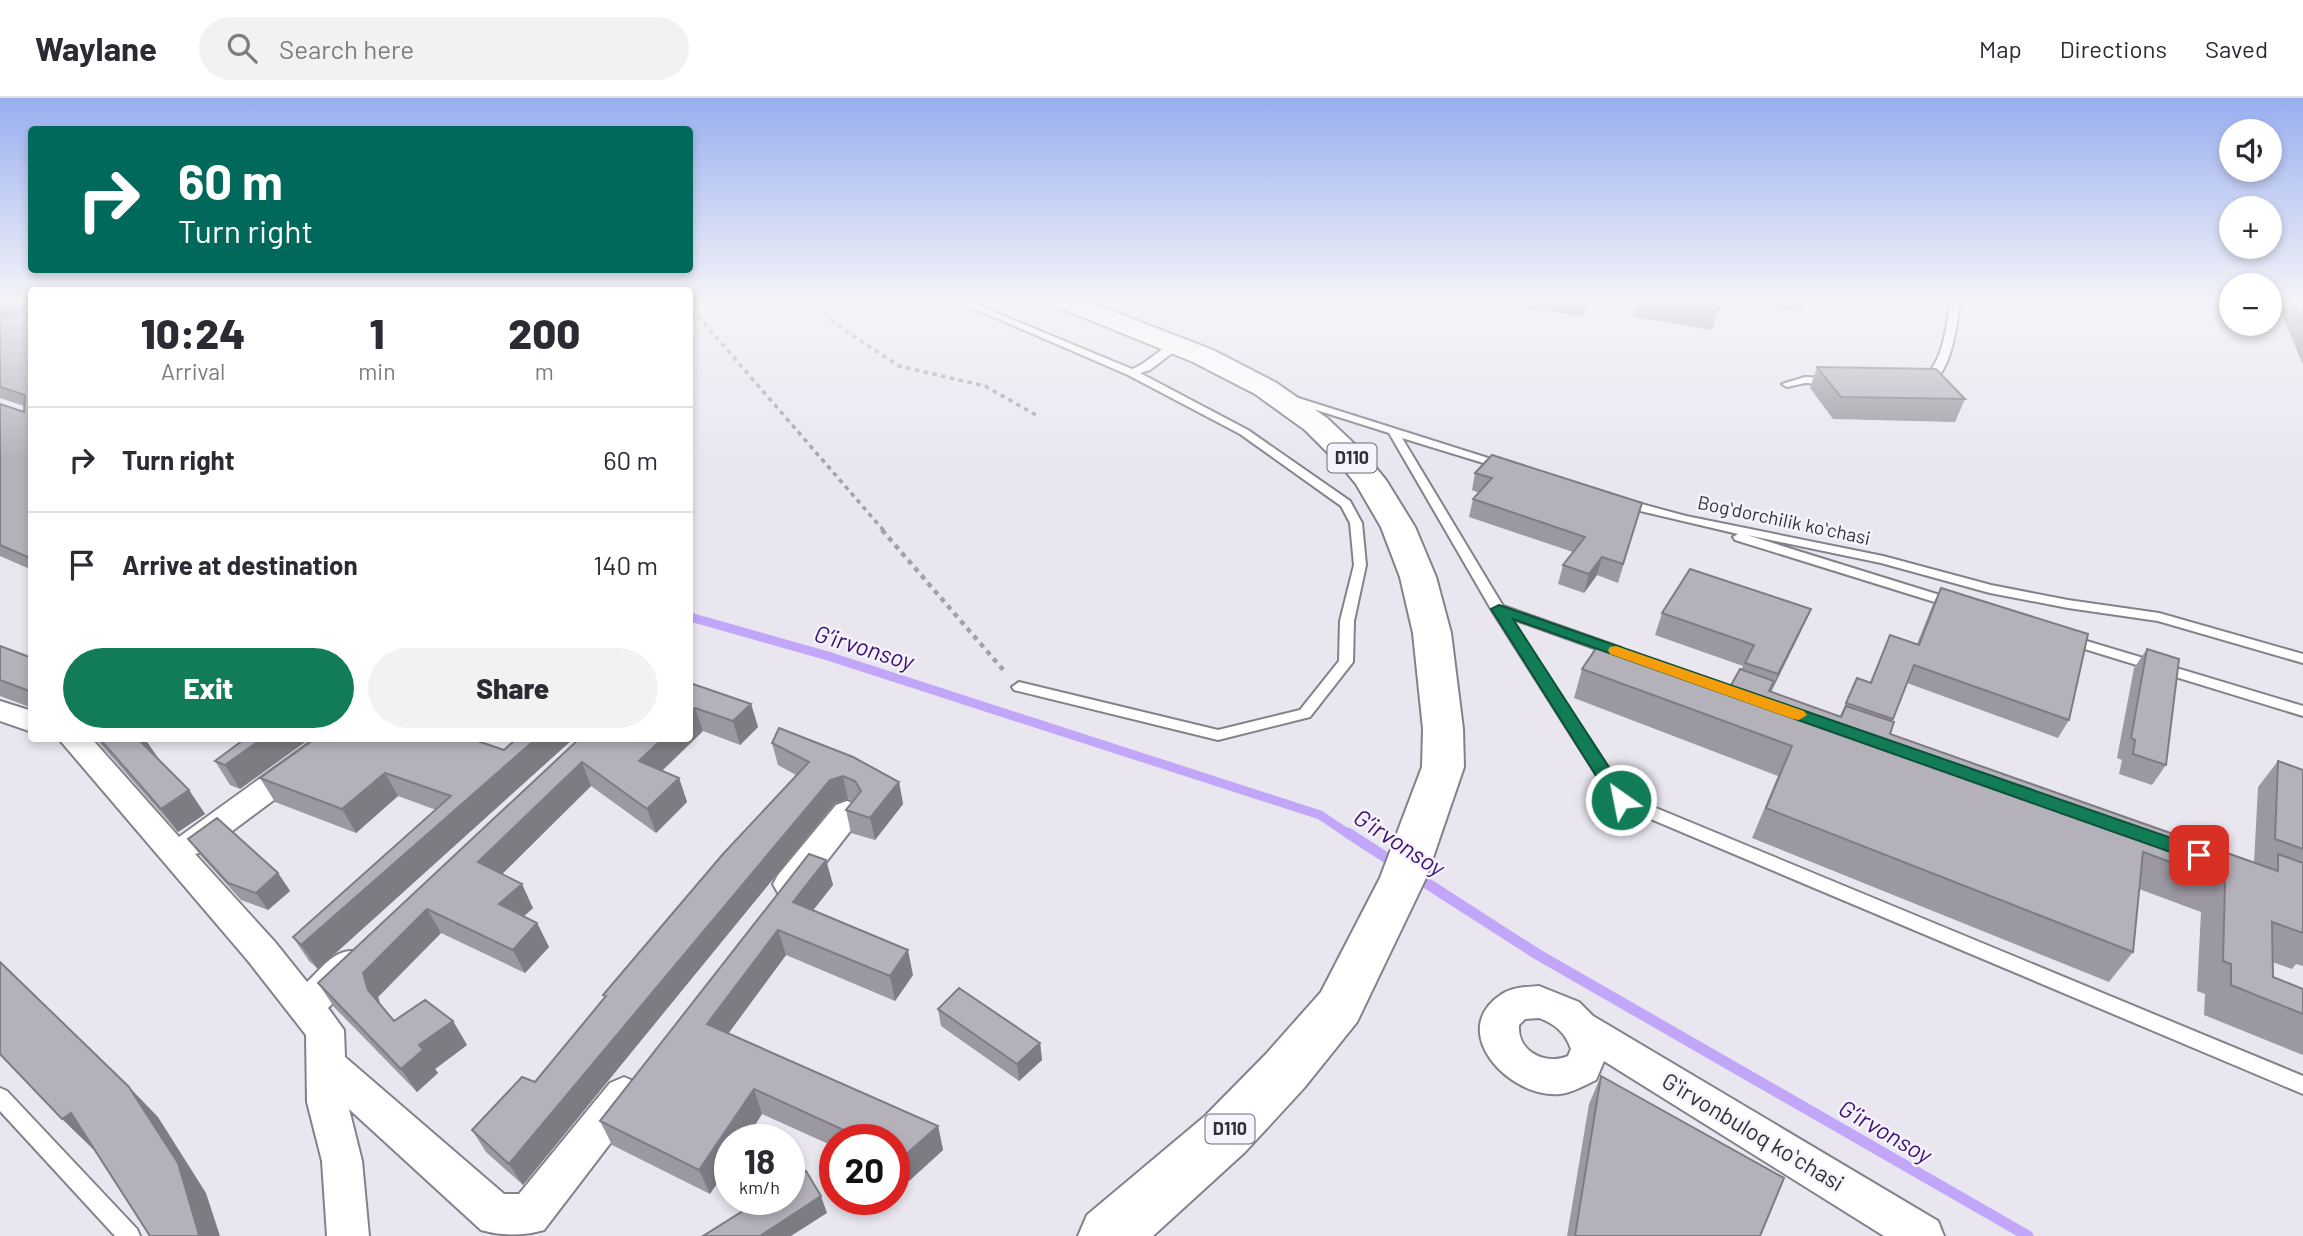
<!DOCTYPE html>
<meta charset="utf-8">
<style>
body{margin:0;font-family:Barlow,sans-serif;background:#f2f2f3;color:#2b2b33;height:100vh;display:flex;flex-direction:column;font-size:26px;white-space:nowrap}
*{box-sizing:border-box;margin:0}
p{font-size:23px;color:#7c7c81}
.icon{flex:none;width:38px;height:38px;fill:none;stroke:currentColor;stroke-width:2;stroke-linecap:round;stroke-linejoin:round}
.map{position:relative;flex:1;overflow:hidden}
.side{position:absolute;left:28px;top:189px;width:665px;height:455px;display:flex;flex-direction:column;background:#fff;border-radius:7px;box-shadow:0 4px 10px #0003}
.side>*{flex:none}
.guide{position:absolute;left:28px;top:28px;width:665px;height:147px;border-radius:7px;box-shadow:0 4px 10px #0003;background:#00695c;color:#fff;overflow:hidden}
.buttons{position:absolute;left:2219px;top:21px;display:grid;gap:14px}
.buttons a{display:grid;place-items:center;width:63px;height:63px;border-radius:50%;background:#fff;box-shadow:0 4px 10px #0003;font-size:35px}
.speed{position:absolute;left:714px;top:1026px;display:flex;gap:14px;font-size:35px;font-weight:700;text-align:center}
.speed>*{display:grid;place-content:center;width:91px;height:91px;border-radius:50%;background:#fff;box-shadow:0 4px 10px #0003;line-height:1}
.speed small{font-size:18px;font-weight:400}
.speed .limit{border:10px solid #d22;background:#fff;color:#111}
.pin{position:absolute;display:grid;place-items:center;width:60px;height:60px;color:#fff;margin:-30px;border-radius:14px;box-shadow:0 4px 10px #0006}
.me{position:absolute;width:77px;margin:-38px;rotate:327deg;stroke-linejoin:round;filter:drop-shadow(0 0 5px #0008)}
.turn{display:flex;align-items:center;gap:24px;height:147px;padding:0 35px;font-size:32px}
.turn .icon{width:91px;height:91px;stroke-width:2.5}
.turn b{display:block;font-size:49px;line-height:60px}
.eta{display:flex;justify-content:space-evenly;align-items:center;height:119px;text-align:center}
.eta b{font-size:42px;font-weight:800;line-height:49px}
.button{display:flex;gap:14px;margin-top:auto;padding:14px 35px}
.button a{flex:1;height:80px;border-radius:42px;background:#127c56;color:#fff;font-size:28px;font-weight:800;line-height:80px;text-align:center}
.button a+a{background:#f2f2f3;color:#2b2b33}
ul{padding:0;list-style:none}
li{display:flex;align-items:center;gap:21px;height:105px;padding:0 35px;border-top:2px solid #e1e1e2}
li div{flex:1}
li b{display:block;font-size:26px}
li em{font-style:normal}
header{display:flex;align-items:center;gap:42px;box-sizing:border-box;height:98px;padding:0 35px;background:#fff;border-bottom:2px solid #e1e1e2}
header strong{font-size:33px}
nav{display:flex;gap:38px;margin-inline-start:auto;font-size:24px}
.search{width:490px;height:63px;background:#f2f2f3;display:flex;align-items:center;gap:18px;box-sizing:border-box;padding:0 24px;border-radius:38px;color:#7c7c81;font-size:26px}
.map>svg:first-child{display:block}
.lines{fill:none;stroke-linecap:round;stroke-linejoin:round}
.stream-far1{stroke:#c1a6fa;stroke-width:9}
.stream{stroke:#c1a6fa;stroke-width:11}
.lane-casing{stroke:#83818a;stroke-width:4}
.street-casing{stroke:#83818a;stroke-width:4}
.primary-casing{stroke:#83818a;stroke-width:4}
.path-far1{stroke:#a4a1a9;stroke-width:3.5;stroke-dasharray:4.5 4.5;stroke-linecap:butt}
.path{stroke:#a4a1a9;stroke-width:4.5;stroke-dasharray:5 5;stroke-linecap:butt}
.lane{fill:#fff;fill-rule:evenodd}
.street{fill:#fff;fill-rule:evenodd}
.primary{fill:#fff;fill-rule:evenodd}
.wall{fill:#9b98a1}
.shaded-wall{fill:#7e7c83}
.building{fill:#b4b1bb;stroke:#7e7c83;stroke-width:2}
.route{fill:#127c56;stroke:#0c5138;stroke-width:2}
.slow{fill:#f59e0b}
.labels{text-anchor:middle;stroke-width:5;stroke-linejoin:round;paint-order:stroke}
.shield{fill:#f6f3fd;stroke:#6d6b71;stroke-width:2}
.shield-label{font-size:18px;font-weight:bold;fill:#323135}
.street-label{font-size:19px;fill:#323135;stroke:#f6f3fd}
.near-street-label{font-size:23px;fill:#323135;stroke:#f6f3fd}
.near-water-label{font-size:24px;font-style:italic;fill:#3f1173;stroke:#f6f3fd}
</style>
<header>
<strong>Waylane</strong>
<div class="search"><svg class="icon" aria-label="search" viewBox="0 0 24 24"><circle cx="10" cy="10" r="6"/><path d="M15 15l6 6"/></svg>Search here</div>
<nav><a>Map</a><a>Directions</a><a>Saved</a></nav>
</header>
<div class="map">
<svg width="2303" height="1138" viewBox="0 0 2303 1138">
<rect width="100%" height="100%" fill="#e9e6f0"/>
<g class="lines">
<path class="stream-far1" d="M 690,519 L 828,558 L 1320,717 L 1350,737"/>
<path class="stream" d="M 1348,735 L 1396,766
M 1414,777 L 1537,856 L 2028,1138"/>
<g class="lane-casing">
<path id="lane" d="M 959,204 L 970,204 L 1132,271 C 1148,266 1164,244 1180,245 L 1180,249 L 1150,272 L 1140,275 L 1248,332 L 1350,403 L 1362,425 L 1366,467 L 1354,523 L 1353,564 L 1310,619 L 1218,642 L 1014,592 L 1012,589 L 1019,584 L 1218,632 L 1300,612 L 1339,563 L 1340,523 L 1354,467 L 1350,425 L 1341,408 L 1240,336 L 1128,277 Z
M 1950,204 L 1960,204 C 1957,224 1951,288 1922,286 L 1921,284 C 1943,263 1946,234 1950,204 Z
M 1805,279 L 1829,280 L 1834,283 L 1829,286 L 1805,285 L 1787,289 L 1782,286 Z
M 1292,298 L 1507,366 L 1507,370 L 1503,371 L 1402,340 L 1503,508 L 1621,550 L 1623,553 L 1621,556 L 1611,556 L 1510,520 L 1627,698 L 2303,978 L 2303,996 L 1615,706 L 1491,511 L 1389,335 L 1288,303 L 1287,301 Z
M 1623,401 L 1686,418 L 1883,458 L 1991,487 L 2068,502 L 2159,515 L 2303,556 L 2303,565 L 2158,523 L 2068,510 L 1990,495 L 1881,465 L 1747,437 L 1959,503 L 1961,506 L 1959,509 L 1954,510 L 1735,442 L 1733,439 L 1738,436 L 1619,408 L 1619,402 Z
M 2070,538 L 2303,608 L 2303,618 L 2065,545 L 2063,542 L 2065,539 Z
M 0,990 L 7,993 L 137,1131 L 140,1138 L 115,1138 L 0,1013 Z"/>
</g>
<g class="street-casing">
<path id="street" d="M 0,603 L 32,613 L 32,634 L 0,623 Z
M 58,640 L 91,640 L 179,739 L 316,640 L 352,640 L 348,647 L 204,754 L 195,756 L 275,844 L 307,884 C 324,868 338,846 363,855 L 368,865 L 363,875 L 328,910 L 344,932 L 345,959 L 504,1096 L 519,1096 L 610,985 L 624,979 L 638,985 L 644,997 L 638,1009 L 544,1132 C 523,1138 502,1138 481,1132 L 349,1011 L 362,1063 L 369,1138 L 327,1138 L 322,1063 L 307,1004 L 306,937 L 249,864 Z
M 847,703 L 858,707 L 863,715 L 858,723 L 802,795 L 790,799 L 778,795 L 773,786 L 778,777 L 836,707 Z
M 1539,888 L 1579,904 L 1593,918 L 1938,1123 L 1944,1138 L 1884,1138 L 1604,963 L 1596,982 C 1585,987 1572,995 1560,996 C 1510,1001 1445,933 1502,896 C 1513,889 1527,889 1539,888 ZM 1539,920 C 1555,926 1565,934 1571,951 L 1568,958 C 1545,968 1517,953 1519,927 L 1525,921 Z"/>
</g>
<g class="primary-casing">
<path id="primary" d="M 1054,204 L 1089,204 L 1213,252 L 1275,284 L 1327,320 L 1364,355 L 1386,382 L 1415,429 L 1436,479 L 1451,535 L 1463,631 L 1464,669 L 1426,780 L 1357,924 L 1304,990 L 1245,1054 L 1153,1138 L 1078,1138 L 1087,1117 L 1205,1018 L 1266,956 L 1321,894 L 1380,780 L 1422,669 L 1423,631 L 1413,535 L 1400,479 L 1381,429 L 1356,386 L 1342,369 L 1305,332 L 1255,296 L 1193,264 L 1058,209 Z"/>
</g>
<path class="path-far1" d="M 810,204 L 843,231 L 899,268 L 985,288 L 1036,317
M 690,214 L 697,217 L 884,433"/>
<path class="path" d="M 882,432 L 1006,575"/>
<use href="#lane" class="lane"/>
<use href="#street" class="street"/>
<use href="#primary" class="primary"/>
</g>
<path class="wall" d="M 32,204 L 32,472 L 0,458 L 0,306 L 24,314 L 24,308 L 0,300 L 0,221 L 26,211 L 0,221 Z
M 1492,204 L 1588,204 L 1582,219 Z
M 1638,204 L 1720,204 L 1712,232 L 1634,219 Z
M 1738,204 L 1817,204 L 1816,207 L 1803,205 L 1800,214 Z
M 2288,204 L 2303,204 L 2303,267 L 2281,215 Z
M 1817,269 L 1965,301 L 1955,324 L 1833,321 L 1810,290 Z
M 1475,375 L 1642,405 L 1618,485 L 1597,477 L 1584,495 L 1558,486 L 1563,467 L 1573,454 L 1469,419 L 1473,401 L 1479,395 L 1472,392 Z
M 1941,490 L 2069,622 L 2058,640 L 1907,585 L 1892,623 L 1890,636 L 2254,765 L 2258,689 L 2278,663 L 2303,672 L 2303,868 L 2296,866 L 2292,871 L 2272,864 L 2273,879 L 2303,891 L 2303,957 L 2204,917 L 2205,896 L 2197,893 L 2201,814 L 2139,791 L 2133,854 L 2109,884 L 1752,740 L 1778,678 L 1574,600 L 1582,571 L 1730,589 L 1743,568 L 1655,537 L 1662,515 L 1801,533 L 1771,594 L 1840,618 L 1857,580 L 1870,584 L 1890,537 L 1917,546 L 1933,506 Z
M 0,548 L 32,560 L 32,610 L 0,598 Z
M 2147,551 L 2166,667 L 2152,687 L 2119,676 L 2122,662 L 2117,660 L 2134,570 Z
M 690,585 L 751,606 L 758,629 L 740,647 L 703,633 L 662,673 L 679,680 L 687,704 L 656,735 L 591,688 L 502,776 L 533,810 L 524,818 L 537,825 L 549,849 L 525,875 L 441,835 L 378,899 L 381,908 L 394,923 L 453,923 L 467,947 L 435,971 L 438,975 L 417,994 L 334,909 L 318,885 L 580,640 Z
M 95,640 L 144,640 L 161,665 L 189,692 L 205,716 L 178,734 Z
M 246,640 L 240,691 L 230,687 L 215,663 Z
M 517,640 L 574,640 L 318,871 L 309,863 L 293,839 L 436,712 L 398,698 L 356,735 L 275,704 L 260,680 L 474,642 L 504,652 Z
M 772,645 L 899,684 L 903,706 L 875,742 L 851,735 L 846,712 L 853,703 L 848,701 L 835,705 L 523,1087 L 486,1054 L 472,1032 L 535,984 L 605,900 L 603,897 L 796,677 L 778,667 Z
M 188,741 L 278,775 L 290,793 L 268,812 L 241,802 L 201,758 Z
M 826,762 L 833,787 L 813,812 L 913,877 L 895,903 L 786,857 L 728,935 L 938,1028 L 943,1052 L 909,1083 L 894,1077 L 894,1041 L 835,1041 L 835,1049 L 762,1016 L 710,1096 L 612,1047 L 600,1023 Z
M 938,911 L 1040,945 L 1042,962 L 1019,983 L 941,928 Z
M 1601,978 L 1760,1138 L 1567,1138 L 1589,1006 Z"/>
<path class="shaded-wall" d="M 0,204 L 28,204 L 31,209 L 0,221 Z
M 1585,204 L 1588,204 L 1582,219 Z
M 1602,459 L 1597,477 L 1584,495 L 1589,476 Z
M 1811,511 L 1801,533 L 1769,598 L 1778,576 Z
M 751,606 L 758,629 L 740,647 L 733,623 Z
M 695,610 L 703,633 L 648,686 L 639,663 L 663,640 L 690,640 L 690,615 Z
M 263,640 L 311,640 L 240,691 L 225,667 Z
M 537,640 L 574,640 L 318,871 L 301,847 Z
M 145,641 L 161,664 L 141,644 Z
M 582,664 L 591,688 L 490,788 L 478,764 Z
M 385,675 L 398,698 L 356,735 L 342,711 Z
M 843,678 L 848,701 L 835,705 L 523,1087 L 509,1066 L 830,682 Z
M 679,680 L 687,704 L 656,735 L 647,711 Z
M 899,684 L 903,706 L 875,742 L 870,720 Z
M 189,692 L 205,716 L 178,734 L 161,711 Z
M 826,762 L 833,787 L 800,829 L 793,804 Z
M 278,775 L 290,793 L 268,812 L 256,795 Z
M 522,786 L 533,810 L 511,830 L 499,806 Z
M 427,811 L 441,835 L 378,899 L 383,915 L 368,892 L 363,875 Z
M 537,825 L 549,849 L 525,875 L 513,852 Z
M 778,832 L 786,857 L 717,951 L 707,926 Z
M 908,852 L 913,877 L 895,903 L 890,878 Z
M 453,923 L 467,947 L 435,971 L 438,975 L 417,994 L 401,971 L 419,947 Z
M 1040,945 L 1042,962 L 1019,983 L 1017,966 Z
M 129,989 L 158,1019 L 206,1095 L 220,1138 L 197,1138 Z
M 754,991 L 762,1016 L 746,1041 L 730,1041 L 730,1065 L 710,1096 L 699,1072 Z
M 71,1015 L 102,1045 L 93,1051 L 62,1021 Z
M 938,1028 L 943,1052 L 909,1083 L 903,1059 Z
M 821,1098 L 827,1115 L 791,1138 L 760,1138 Z"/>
<path class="building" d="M 26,204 L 32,204 L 32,461 L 0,447 L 0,306 L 24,314 L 25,297 L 0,289 L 0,221 L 26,212 Z
M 1654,204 L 1720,204 L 1718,214 Z
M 2293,204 L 2303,204 L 2303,226 Z
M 1817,269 L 1936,271 L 1965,301 L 1841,299 Z
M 1492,357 L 1642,405 L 1623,466 L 1602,459 L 1589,476 L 1563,467 L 1585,439 L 1473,401 L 1492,380 L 1475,375 Z
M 1690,471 L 1811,511 L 1778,576 L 1745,565 L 1754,547 L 1662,515 Z
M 1941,490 L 2088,536 L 2069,622 L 1914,567 L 1893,621 L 1846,605 L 1857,580 L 1871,585 L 1890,537 L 1919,547 Z
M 1601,543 L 1730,589 L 1740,571 L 1774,583 L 1769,593 L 1841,619 L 1846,608 L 1894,624 L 1890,636 L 2278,773 L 2278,756 L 2303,765 L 2303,835 L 2272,824 L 2273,879 L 2303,891 L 2303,916 L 2231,887 L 2231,866 L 2223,863 L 2225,784 L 2143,754 L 2133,854 L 1766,710 L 1792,648 L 1582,571 Z
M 0,548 L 32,560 L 32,594 L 0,582 Z
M 2147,551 L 2179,561 L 2166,667 L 2133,656 L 2135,642 L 2131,640 Z
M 690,585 L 751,606 L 733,623 L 695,610 L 690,615 Z
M 779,630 L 853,659 L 899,684 L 870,720 L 846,712 L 861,693 L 855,683 L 843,678 L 830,682 L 509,1066 L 472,1032 L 522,979 L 535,984 L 606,898 L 603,897 L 723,756 L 809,664 L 772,645 Z
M 99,640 L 144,640 L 145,641 L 141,644 L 189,692 L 161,711 Z
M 246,640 L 263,640 L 225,667 L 215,663 Z
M 316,640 L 469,640 L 504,652 L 517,640 L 537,640 L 301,847 L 293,839 L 451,698 L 385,675 L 342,711 L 260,680 Z
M 580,640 L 663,640 L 639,663 L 679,680 L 647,711 L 582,664 L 478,764 L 522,786 L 499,806 L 537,825 L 513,852 L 427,811 L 363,875 L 368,892 L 394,923 L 425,902 L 453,923 L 419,947 L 423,952 L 401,971 L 318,885 Z
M 2278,663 L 2303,672 L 2303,751 L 2275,741 Z
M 217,720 L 278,775 L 256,795 L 228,785 L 188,741 Z
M 809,756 L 826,762 L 793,804 L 908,852 L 890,878 L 778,832 L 707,926 L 938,1028 L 903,1059 L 894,1055 L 894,1041 L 863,1041 L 754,991 L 699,1072 L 600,1023 Z
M 0,864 L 129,989 L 178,1065 L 199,1137 L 197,1138 L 150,1138 L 71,1015 L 62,1021 L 0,956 Z
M 959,890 L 1040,945 L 1017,966 L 938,911 Z
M 1601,978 L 1784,1080 L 1760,1138 L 1575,1138 Z
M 806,1073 L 821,1098 L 760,1138 L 703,1138 L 762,1101 L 789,1101 L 789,1084 Z"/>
<linearGradient id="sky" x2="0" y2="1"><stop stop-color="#98aeef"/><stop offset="0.56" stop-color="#f5f4f8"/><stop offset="1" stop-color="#f5f4f8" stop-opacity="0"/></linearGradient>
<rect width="2303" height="363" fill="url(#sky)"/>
<path class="route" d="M 1499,507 L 2206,752 L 2209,757 L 2206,762 L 2193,762 L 1513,521 L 1630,702 L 1627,706 L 1614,706 L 1491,511 Z"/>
<path class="slow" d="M 1616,548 L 1804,613 L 1807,617 L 1799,622 L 1793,621 L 1610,556 L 1608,552 L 1610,549 Z"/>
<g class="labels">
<g class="shield">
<rect x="1327.5" y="345.5" width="49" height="29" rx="5"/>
<rect x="1205.5" y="1016.5" width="49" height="29" rx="5"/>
</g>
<g class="shield-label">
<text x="1352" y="366">D110</text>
<text x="1230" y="1037">D110</text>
</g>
<g class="street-label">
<text transform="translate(1784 422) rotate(12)" y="7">Bogʻdorchilik koʻchasi</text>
</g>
<g class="near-street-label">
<text transform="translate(1753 1034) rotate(31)" y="8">Gʻirvonbuloq koʻchasi</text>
</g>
<g class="near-water-label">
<text transform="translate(864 550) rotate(17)" y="8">G‘irvonsoy</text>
<text transform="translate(1399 745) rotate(33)" y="8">G‘irvonsoy</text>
<text transform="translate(1885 1034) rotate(30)" y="8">G‘irvonsoy</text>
</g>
</g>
</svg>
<div class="buttons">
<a><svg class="icon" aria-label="sound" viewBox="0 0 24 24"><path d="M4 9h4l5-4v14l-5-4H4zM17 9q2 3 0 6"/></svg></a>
<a>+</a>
<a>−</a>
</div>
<div class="speed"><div>18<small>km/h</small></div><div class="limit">20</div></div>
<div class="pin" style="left:2199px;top:757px;background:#d93025"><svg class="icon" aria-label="arrive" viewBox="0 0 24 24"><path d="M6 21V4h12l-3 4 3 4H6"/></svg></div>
<svg class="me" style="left:1621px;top:702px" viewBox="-20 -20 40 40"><circle r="17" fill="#127c56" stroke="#fff" stroke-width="3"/><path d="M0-11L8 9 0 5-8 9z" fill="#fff"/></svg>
<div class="guide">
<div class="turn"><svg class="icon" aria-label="right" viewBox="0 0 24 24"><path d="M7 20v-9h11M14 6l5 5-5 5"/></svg><div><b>60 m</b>Turn right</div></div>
</div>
<section class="side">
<div class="eta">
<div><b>10:24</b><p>Arrival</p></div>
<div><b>1</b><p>min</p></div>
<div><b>200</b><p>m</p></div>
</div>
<ul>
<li><svg class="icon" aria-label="right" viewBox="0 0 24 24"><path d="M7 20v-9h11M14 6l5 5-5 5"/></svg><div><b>Turn right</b></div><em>60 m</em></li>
<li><svg class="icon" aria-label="arrive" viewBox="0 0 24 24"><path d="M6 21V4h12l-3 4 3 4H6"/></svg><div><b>Arrive at destination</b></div><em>140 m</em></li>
</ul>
<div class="button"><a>Exit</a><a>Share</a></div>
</section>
</div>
